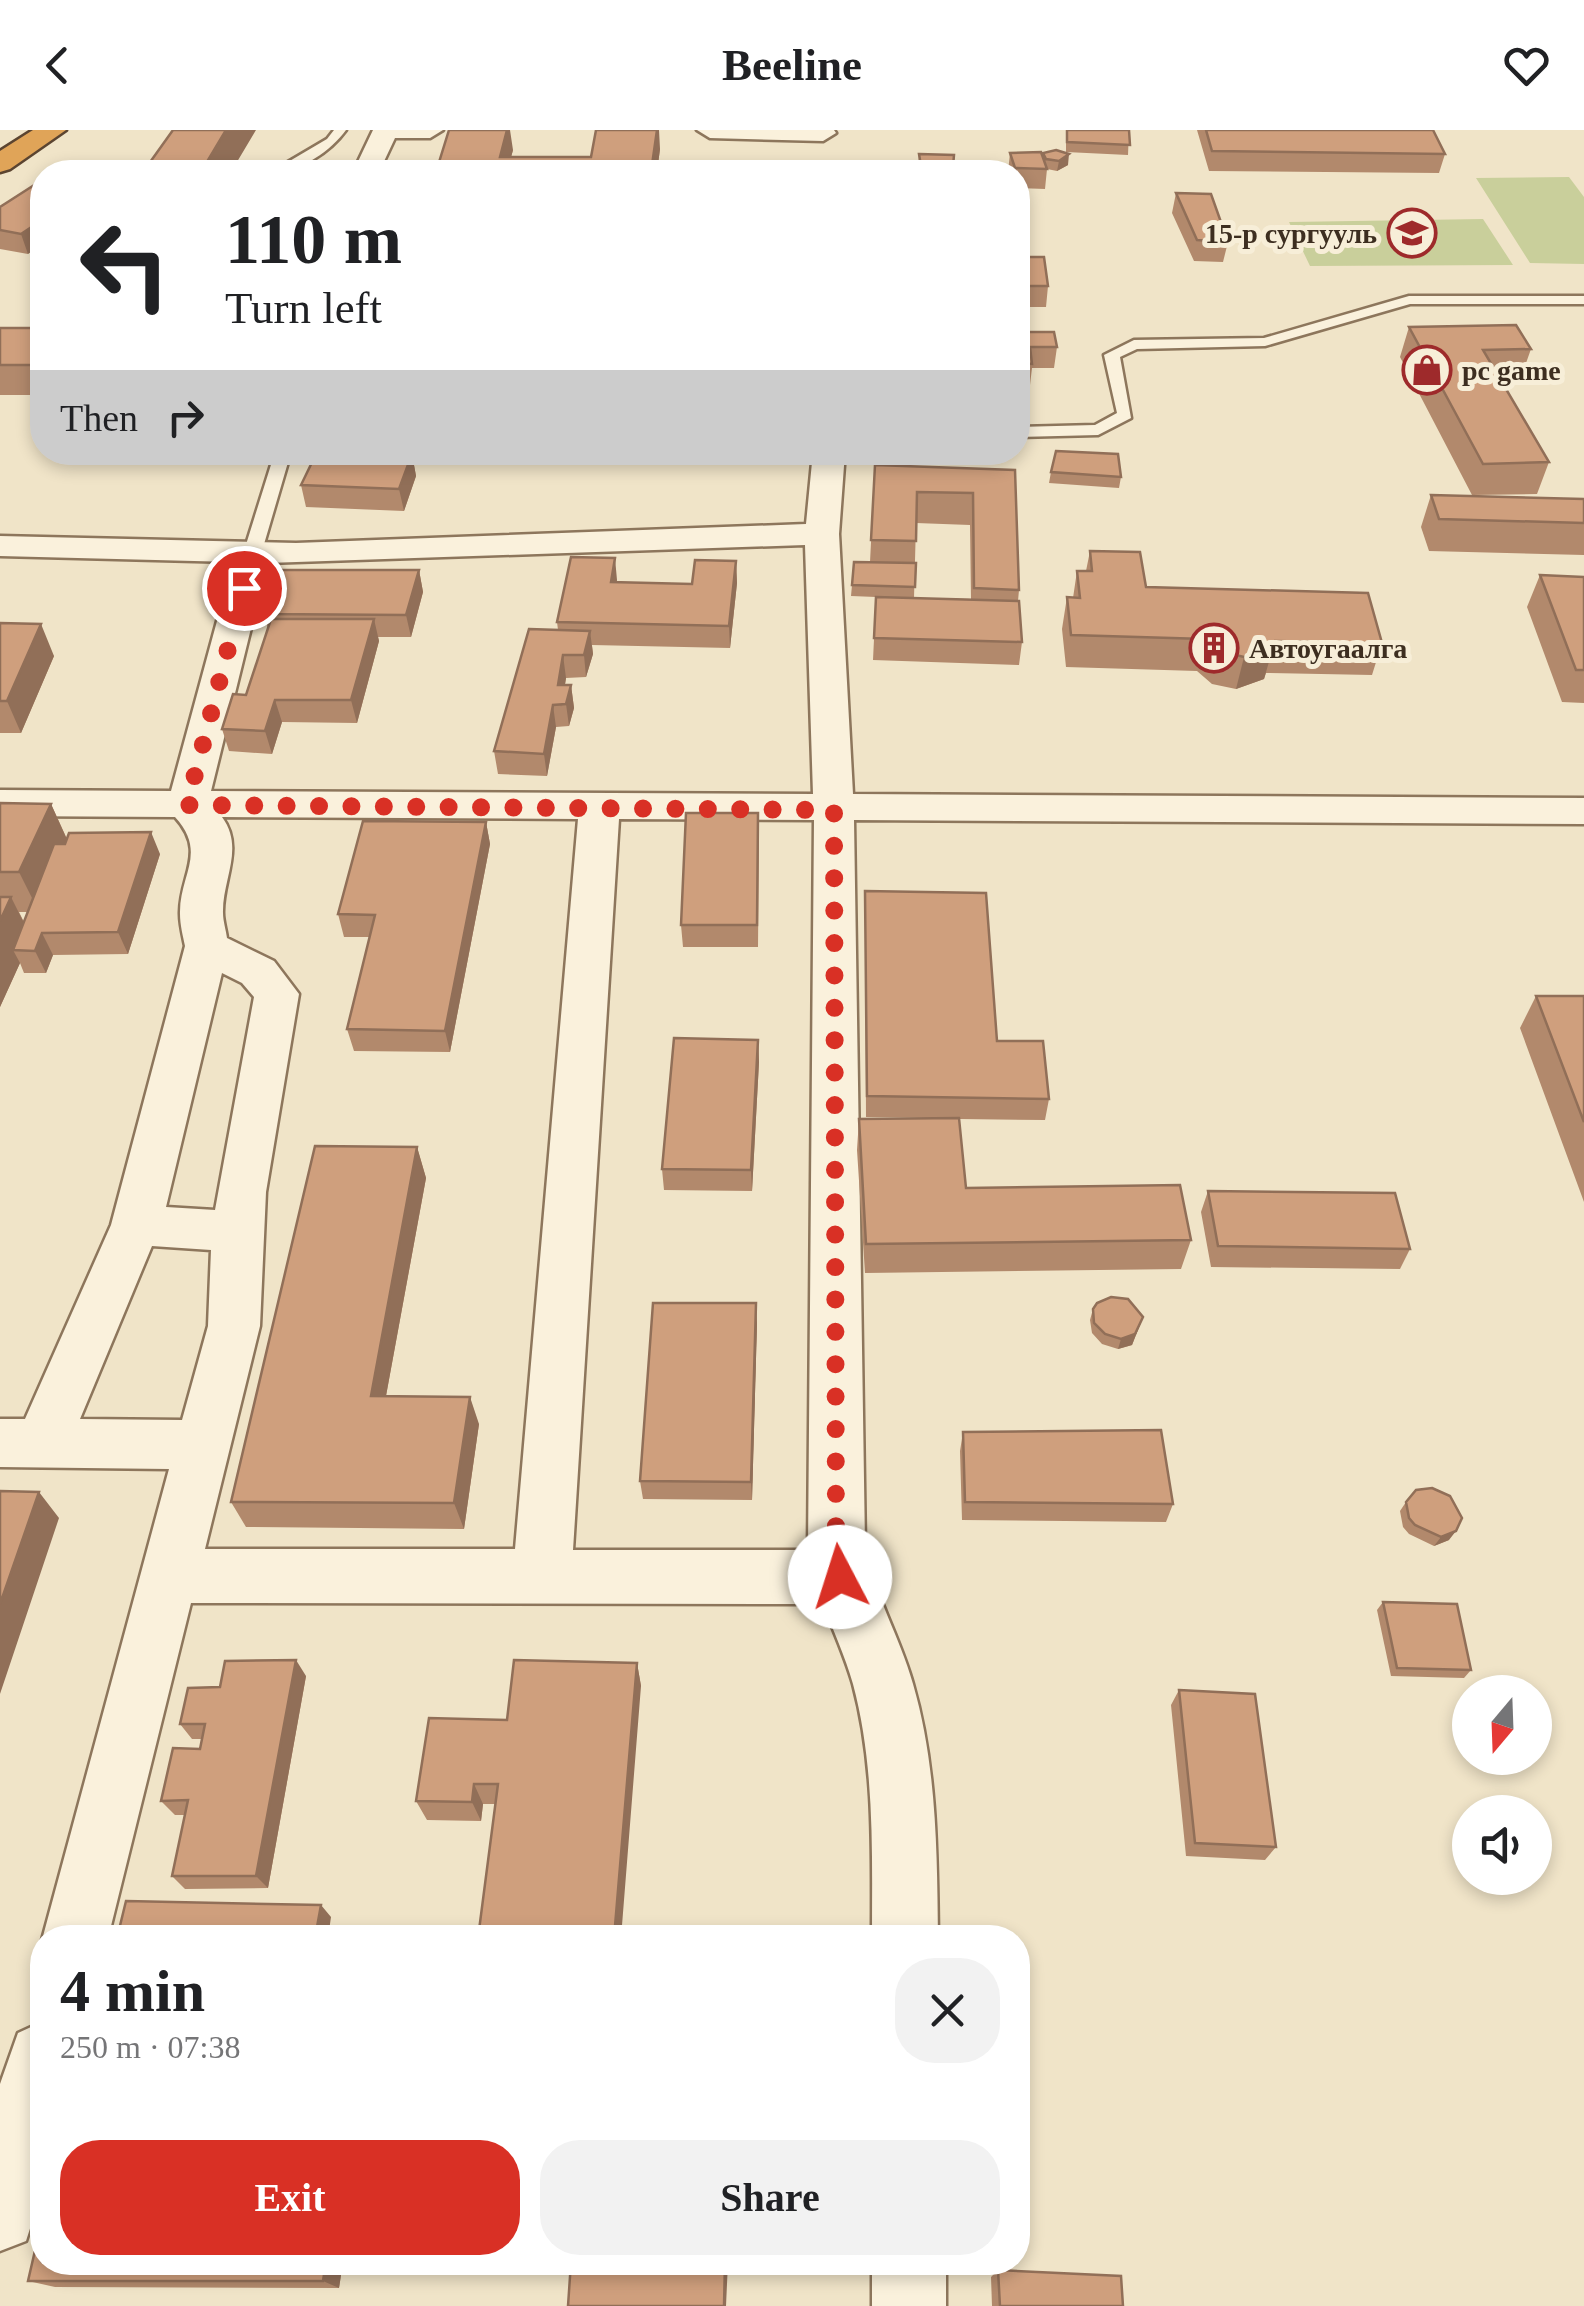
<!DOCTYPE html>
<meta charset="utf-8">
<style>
body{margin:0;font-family:Georgia,serif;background:#f2f2f2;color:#202124;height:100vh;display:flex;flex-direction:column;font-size:38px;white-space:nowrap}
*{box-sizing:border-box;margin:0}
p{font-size:32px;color:#757577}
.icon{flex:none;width:55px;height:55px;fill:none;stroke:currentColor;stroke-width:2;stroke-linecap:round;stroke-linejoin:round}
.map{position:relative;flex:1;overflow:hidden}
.sheet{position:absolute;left:30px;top:1795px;width:1000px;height:350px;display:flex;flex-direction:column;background:#fff;border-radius:40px;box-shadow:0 5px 15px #0003}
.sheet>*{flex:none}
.guide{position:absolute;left:30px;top:30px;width:1000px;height:305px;border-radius:40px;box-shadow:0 5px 15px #0003;background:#fff;color:#202124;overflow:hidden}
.needle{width:65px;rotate:199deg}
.controls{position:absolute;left:1452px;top:1545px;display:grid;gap:20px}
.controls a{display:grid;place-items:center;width:100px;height:100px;border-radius:50%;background:#fff;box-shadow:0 5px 15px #0003;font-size:50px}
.pin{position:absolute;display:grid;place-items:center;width:85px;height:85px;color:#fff;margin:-42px;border:5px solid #fff;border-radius:50%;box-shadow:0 2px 10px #0007}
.me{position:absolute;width:110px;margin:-55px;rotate:355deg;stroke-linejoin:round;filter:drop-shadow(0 0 8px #0008)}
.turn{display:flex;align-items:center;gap:35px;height:210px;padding:0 30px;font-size:45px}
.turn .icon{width:130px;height:130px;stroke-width:2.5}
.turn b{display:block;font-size:70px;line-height:85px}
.then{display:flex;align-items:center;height:95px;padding:0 30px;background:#0003;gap:20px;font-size:38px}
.round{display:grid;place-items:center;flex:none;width:105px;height:105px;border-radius:40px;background:#f2f2f2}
.head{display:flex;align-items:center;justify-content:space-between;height:170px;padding:0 30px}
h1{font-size:60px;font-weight:700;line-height:75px}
.primary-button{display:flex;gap:20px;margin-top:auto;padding:20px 30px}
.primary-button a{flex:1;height:115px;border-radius:40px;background:#d93025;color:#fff;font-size:40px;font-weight:700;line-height:115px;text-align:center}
.primary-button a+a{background:#f2f2f2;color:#202124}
header{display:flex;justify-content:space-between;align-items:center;height:130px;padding:0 30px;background:#fff;font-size:45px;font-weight:700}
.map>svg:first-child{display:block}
.green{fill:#c9cf9b}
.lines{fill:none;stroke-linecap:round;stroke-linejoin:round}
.lane-casing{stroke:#8d765c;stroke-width:5}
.street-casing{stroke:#8d765c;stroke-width:5}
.highway-casing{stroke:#5b4430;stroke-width:5}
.lane{fill:#faf1dc;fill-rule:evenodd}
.street{fill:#faf1dc;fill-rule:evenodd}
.highway{fill:#e0a458;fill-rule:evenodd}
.wall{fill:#b2896c;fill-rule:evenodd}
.shaded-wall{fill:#916f58}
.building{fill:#cf9f7d;stroke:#916f58;stroke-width:2.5}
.route{stroke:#d93025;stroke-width:18;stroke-dasharray:0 32.4}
.labels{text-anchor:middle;stroke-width:10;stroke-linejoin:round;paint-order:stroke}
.far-poi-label{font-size:28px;font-weight:bold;fill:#3d2e20;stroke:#f7eed8;text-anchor:start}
</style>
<header><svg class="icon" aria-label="back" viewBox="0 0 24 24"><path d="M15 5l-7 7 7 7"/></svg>Beeline<svg class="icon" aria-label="heart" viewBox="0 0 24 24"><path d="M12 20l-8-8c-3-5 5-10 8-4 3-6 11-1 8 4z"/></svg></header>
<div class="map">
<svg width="1584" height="2176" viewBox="0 0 1584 2176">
<rect width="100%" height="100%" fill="#f0e4c8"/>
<path class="green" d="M 1569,47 L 1584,67 L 1584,134 L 1530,133 L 1476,48 Z
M 1483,89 L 1513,135 L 1310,136 L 1289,92 Z"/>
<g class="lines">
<g class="lane-casing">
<path id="lane" d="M 334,0 L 346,0 C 331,21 298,44 271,42 L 327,9 Z
M 1409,166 L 1584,166 L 1584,174 L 1410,174 L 1265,216 L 1137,219 L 1120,227 L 1131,288 L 1098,305 L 1018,307 L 1018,297 L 1095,295 L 1117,283 L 1104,225 L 1134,210 L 1264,208 Z
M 275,322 L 291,322 L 262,421 L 253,426 L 244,421 Z"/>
</g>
<g class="street-casing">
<path id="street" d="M 373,0 L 443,0 L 430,8 L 395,8 L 379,42 L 353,42 Z
M 697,0 L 834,0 L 836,3 L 823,11 L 710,8 Z
M 813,322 L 845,322 L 839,404 L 853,664 L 1584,668 L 1584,694 L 854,690 L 865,1416 C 874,1465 900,1507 913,1554 C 937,1637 937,1723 938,1808 L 872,1808 C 872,1723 875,1636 853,1554 C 845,1526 833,1500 823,1474 L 191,1473 L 108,1808 L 42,1810 L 169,1339 L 0,1337 L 0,1289 L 25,1289 L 111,1095 L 185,816 C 183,806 180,795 180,784 C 179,745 208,723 175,687 L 0,686 L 0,660 L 171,661 L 233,432 L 0,426 L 0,406 L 296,413 L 806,394 ZM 805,415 L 813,664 L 211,661 L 267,433 ZM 222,687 L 578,689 L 515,1419 L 205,1419 L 260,1196 L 266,1062 L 299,864 L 274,831 L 227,808 C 226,800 223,791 223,783 C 222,750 245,718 222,687 ZM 619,689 L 814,690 L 808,1420 L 573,1420 ZM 222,843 L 242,853 L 254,867 L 215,1080 L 166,1077 ZM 152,1116 L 211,1120 L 208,1196 L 182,1290 L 80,1289 Z
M 42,1892 L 42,2061 L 26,2111 L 0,2121 L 0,1954 L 18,1903 Z
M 872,2132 L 946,2132 L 946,2176 L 872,2176 Z"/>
</g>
<g class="highway-casing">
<path id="highway" d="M 33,0 L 66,0 L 10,39 L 0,42 L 0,21 Z"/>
</g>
<use href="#lane" class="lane"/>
<use href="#street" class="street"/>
<use href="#highway" class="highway"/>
</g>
<path class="wall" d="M 1066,0 L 1129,0 L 1128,25 L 1066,22 Z
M 1197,0 L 1433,0 L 1445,24 L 1439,43 L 1209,41 Z
M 660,19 L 657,42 L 436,42 L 513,20 L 511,27 L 591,27 Z
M 1010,23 L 1043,23 L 1068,35 L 1057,41 L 1047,39 L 1045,59 L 1018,58 L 1018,42 L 1008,42 Z
M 919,24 L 954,25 L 953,42 L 918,42 Z
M 42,50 L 28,124 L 0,119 L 0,77 Z
M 1176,63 L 1228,112 L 1223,132 L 1194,131 L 1172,83 Z
M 1018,127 L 1048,156 L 1046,177 L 1018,177 Z
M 1409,197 L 1531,219 L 1520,250 L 1501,250 L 1549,332 L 1537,364 L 1472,365 L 1400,227 Z
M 0,198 L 42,198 L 42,265 L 0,265 Z
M 1018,202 L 1057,217 L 1054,238 L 1032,238 L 1030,255 L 1018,255 Z
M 412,324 L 416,346 L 404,381 L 306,377 L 301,355 Z
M 875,335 L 1015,340 L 1019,460 L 1018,471 L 1022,512 L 1019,535 L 873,530 L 876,467 L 851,466 L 852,455 L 870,432 ZM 916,393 L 970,395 L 971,469 L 914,468 Z
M 1051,342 L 1121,347 L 1119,358 L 1049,353 Z
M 1431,365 L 1584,369 L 1584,425 L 1429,421 L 1421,397 Z
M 1090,421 L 1146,457 L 1382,513 L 1372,545 L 1266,543 L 1264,549 L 1236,559 L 1212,554 L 1197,541 L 1066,537 L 1062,499 L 1067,467 L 1073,468 L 1077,441 L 1086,441 Z
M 736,431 L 737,453 L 730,518 L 592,515 L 593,524 L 586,547 L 566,548 L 565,555 L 571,555 L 574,578 L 569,596 L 556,597 L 547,646 L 498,644 L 494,621 L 558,500 L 557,492 L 617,450 L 617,452 L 692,454 Z
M 419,440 L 423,462 L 411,507 L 378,507 L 379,511 L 357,593 L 282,592 L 272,624 L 229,621 L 222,599 L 246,565 L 268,498 L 264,484 Z
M 1540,445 L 1584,447 L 1584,573 L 1562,572 L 1527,477 Z
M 0,493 L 54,526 L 21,603 L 0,603 Z
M 0,673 L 51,674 L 67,709 L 160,724 L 128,824 L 53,825 L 46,843 L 24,843 L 20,833 L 0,877 ZM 19,782 L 28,782 L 24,792 Z
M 486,692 L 490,714 L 450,922 L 354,921 L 347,899 L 370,807 L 344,807 L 338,784 Z
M 759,705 L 758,817 L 683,817 L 681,795 Z
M 865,761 L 1049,969 L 1045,990 L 959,989 L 966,1058 L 1191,1110 L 1181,1139 L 865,1143 L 857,1020 L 859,989 L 940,988 L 866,987 Z
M 1536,866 L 1584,866 L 1584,1072 L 1520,898 Z
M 758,910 L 759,932 L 752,1061 L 664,1060 L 662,1039 Z
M 417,1017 L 426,1048 L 386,1266 L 479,1294 L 464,1399 L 246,1397 L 231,1372 Z
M 1208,1061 L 1410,1119 L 1400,1139 L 1211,1137 L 1201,1082 Z
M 1093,1179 L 1143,1187 L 1132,1215 L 1118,1219 L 1102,1214 L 1092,1203 L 1090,1190 Z
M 757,1193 L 752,1370 L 643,1369 L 640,1351 Z
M 963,1302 L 1173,1374 L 1166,1392 L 962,1390 L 960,1321 Z
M 1406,1372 L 1449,1410 L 1434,1416 L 1409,1404 L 1403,1397 L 1400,1381 Z
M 1383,1472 L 1471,1540 L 1464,1548 L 1391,1546 L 1377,1480 Z
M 637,1533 L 641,1556 L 496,1674 L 483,1674 L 481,1691 L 427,1690 L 416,1671 L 507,1590 Z
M 306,1546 L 268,1758 L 185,1759 L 172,1746 L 185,1685 L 175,1685 L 161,1671 L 200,1619 L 202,1609 L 192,1609 L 180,1594 L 220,1557 Z
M 1179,1560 L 1276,1717 L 1265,1730 L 1186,1726 L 1171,1575 Z
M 42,2132 L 343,2132 L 339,2158 L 55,2157 L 28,2151 Z
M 998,2140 L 1123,2176 L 992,2176 L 991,2147 Z"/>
<path class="shaded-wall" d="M 226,0 L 256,0 L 231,42 L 201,42 Z
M 507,0 L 510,0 L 513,20 L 507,42 L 502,42 L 500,27 Z
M 657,0 L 659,0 L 660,19 L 657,42 L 651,42 Z
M 1069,24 L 1068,35 L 1057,41 L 1059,31 Z
M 42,90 L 42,115 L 28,124 L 21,104 Z
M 412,324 L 416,346 L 404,381 L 399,359 Z
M 615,428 L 617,450 L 613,474 L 611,452 Z
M 736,431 L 737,453 L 730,518 L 729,496 Z
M 419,440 L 423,462 L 411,507 L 406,485 Z
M 374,489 L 379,511 L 357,593 L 351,570 Z
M 41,494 L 54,526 L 21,603 L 7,571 Z
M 590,501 L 593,524 L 586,547 L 584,525 Z
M 1275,511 L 1264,549 L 1236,559 L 1244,527 Z
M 563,525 L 566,548 L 561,577 L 558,555 Z
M 571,555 L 574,578 L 569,596 L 566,574 Z
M 275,570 L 282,592 L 272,624 L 265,601 Z
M 553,575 L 556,597 L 547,646 L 544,624 Z
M 51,674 L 69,714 L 39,782 L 19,742 Z
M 486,692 L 490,714 L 450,922 L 445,901 Z
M 151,702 L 160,724 L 128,824 L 118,802 Z
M 11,767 L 31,807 L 13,820 L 20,833 L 0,877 L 0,791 Z
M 42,803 L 53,825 L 46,843 L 35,821 Z
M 758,910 L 759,932 L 752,1061 L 751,1040 Z
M 417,1017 L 426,1048 L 381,1293 L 371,1266 Z
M 756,1173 L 757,1193 L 752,1370 L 751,1352 Z
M 1143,1187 L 1132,1215 L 1118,1219 L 1121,1209 Z
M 470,1267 L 479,1294 L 464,1399 L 454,1373 Z
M 39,1362 L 59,1388 L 0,1564 L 0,1474 Z
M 1456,1401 L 1449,1410 L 1434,1416 L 1441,1407 Z
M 296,1530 L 306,1546 L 268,1758 L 256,1746 Z
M 637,1533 L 641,1556 L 621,1808 L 614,1808 Z
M 474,1654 L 483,1674 L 481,1691 L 472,1672 Z
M 321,1775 L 331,1787 L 328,1808 L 315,1808 Z
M 326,2132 L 343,2132 L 339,2158 L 323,2151 Z
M 725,2132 L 728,2132 L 726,2176 L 724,2176 Z"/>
<path class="building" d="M 173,0 L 226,0 L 201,42 L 143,42 Z
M 449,0 L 507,0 L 500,27 L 591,27 L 596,0 L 657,0 L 651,42 L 583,42 L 584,40 L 506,40 L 506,42 L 436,42 Z
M 1067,0 L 1129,0 L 1130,15 L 1067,12 Z
M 1206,0 L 1433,0 L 1445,24 L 1212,21 Z
M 1056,20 L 1069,24 L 1059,31 L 1046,29 L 1043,23 Z
M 1041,22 L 1047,39 L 1015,38 L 1010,23 Z
M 919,24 L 954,25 L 953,37 L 921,36 Z
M 70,33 L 95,38 L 88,42 L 55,42 Z
M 42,50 L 42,72 L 39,74 L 42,75 L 42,90 L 21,104 L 0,100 L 0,77 Z
M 1176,63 L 1211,64 L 1228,112 L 1197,110 Z
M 1018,127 L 1044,127 L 1048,156 L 1018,156 Z
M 1516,195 L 1531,219 L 1483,220 L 1549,332 L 1483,334 L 1409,197 Z
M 0,198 L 42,198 L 42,235 L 0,235 Z
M 1018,202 L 1054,202 L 1057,217 L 1030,217 L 1032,234 L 1018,233 Z
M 1056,321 L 1118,324 L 1121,347 L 1051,342 Z
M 317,322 L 359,322 L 412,324 L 399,359 L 301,355 Z
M 875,335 L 1015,340 L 1019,460 L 974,458 L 973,363 L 917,362 L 916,411 L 871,410 Z
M 1431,365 L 1584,369 L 1584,393 L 1439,389 Z
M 1090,421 L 1140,422 L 1146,457 L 1368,463 L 1382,513 L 1275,511 L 1273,517 L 1244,527 L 1219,521 L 1205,509 L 1071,505 L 1067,467 L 1080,468 L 1077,441 L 1092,441 Z
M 571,427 L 615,428 L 611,452 L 692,454 L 695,430 L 736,431 L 729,496 L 557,492 Z
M 854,432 L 916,433 L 915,457 L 852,455 Z
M 281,440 L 419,440 L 406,485 L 264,484 Z
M 1540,445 L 1584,447 L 1584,540 L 1576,540 Z
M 876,467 L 1019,471 L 1022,512 L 874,508 Z
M 271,489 L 374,489 L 351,570 L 275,570 L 265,601 L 222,599 L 233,564 L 246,565 Z
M 0,493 L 41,494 L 7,571 L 0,571 Z
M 529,499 L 590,501 L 584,525 L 563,525 L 558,555 L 571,555 L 566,574 L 553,575 L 544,624 L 494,621 Z
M 0,673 L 51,674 L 19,742 L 0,742 Z
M 686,683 L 758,683 L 757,795 L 681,795 Z
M 363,691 L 486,692 L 445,901 L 347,899 L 375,785 L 338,784 Z
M 151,702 L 118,802 L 42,803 L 35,821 L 13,820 L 54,714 L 65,714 L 69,703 Z
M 865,761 L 986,763 L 997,911 L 1043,911 L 1049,969 L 867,966 Z
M 0,767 L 11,767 L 0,791 Z
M 1536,866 L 1584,866 L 1584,992 Z
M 674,908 L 758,910 L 751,1040 L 662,1039 Z
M 959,988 L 966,1058 L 1180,1055 L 1191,1110 L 866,1114 L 859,989 Z
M 315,1016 L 417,1017 L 371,1266 L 470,1267 L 454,1373 L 231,1372 Z
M 1208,1061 L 1395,1063 L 1410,1119 L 1218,1116 Z
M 1111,1167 L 1128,1169 L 1143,1187 L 1135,1204 L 1121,1209 L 1105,1204 L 1094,1193 L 1093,1179 L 1097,1173 Z
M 653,1173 L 756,1173 L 751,1352 L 640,1351 Z
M 1161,1300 L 1173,1374 L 965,1372 L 963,1302 Z
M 1432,1358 L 1450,1366 L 1462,1388 L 1456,1401 L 1441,1407 L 1415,1395 L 1409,1388 L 1406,1372 L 1416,1360 Z
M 0,1361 L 39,1362 L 0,1474 Z
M 1383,1472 L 1457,1474 L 1471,1540 L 1397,1538 Z
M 296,1530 L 256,1746 L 172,1746 L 188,1670 L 161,1671 L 173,1618 L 200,1619 L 205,1594 L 180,1594 L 188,1558 L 220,1557 L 225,1531 Z
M 514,1530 L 637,1533 L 614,1808 L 478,1808 L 498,1654 L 474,1654 L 472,1672 L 416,1671 L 429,1588 L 507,1590 Z
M 1179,1560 L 1255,1564 L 1276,1717 L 1195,1713 Z
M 126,1771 L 321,1775 L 315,1808 L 117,1808 Z
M 42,2090 L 42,2132 L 326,2132 L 323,2151 L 28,2151 Z
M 571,2132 L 725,2132 L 724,2176 L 568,2176 Z
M 998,2140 L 1121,2146 L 1123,2176 L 1000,2176 Z"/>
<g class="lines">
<path class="route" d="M 244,458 L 187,675 L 834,680 L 836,1416 L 840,1447"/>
</g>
<defs>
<g id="school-ring" transform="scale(2.5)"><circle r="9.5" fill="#f7eed8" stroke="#9e2a2b" stroke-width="1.5"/><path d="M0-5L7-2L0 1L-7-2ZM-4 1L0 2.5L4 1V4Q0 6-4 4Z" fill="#9e2a2b"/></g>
<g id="shop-ring" transform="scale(2.5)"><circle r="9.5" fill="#f7eed8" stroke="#9e2a2b" stroke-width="1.5"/><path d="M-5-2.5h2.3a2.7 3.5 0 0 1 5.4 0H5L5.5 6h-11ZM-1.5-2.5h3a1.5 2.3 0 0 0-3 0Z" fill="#9e2a2b"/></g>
<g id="building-ring" transform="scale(2.5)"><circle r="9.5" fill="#f7eed8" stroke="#9e2a2b" stroke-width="1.5"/><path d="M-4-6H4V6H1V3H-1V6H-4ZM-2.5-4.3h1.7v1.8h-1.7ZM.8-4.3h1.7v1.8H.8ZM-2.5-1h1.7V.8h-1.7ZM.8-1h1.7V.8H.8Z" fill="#9e2a2b"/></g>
</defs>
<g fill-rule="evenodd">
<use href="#school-ring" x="1412" y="103"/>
<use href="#shop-ring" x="1427" y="240"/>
<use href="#building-ring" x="1214" y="518"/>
</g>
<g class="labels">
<g class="far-poi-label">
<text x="1377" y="113" text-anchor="end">15-р сургууль</text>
<text x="1462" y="250">pc game</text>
<text x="1249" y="528">Автоугаалга</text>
</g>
</g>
</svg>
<div class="controls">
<a><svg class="needle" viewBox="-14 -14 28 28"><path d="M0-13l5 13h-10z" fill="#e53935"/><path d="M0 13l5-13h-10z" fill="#757577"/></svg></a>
<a><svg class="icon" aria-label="sound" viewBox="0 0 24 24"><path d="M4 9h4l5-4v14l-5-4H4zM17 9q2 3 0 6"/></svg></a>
</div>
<div class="pin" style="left:244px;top:458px;background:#d93025"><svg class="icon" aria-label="arrive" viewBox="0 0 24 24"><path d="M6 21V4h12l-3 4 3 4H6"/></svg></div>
<svg class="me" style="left:840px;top:1447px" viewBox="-20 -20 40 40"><circle r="19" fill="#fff"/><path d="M0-13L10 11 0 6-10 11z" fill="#d93025"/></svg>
<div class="guide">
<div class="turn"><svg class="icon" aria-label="left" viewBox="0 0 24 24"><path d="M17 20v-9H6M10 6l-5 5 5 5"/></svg><div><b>110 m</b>Turn left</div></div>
<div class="then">Then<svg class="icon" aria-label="right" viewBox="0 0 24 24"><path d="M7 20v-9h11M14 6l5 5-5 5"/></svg></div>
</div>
<section class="sheet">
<div class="head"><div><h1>4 min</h1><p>250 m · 07:38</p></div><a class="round"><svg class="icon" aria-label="close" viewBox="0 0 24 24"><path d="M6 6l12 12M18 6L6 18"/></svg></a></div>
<div class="primary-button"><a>Exit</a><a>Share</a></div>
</section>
</div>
